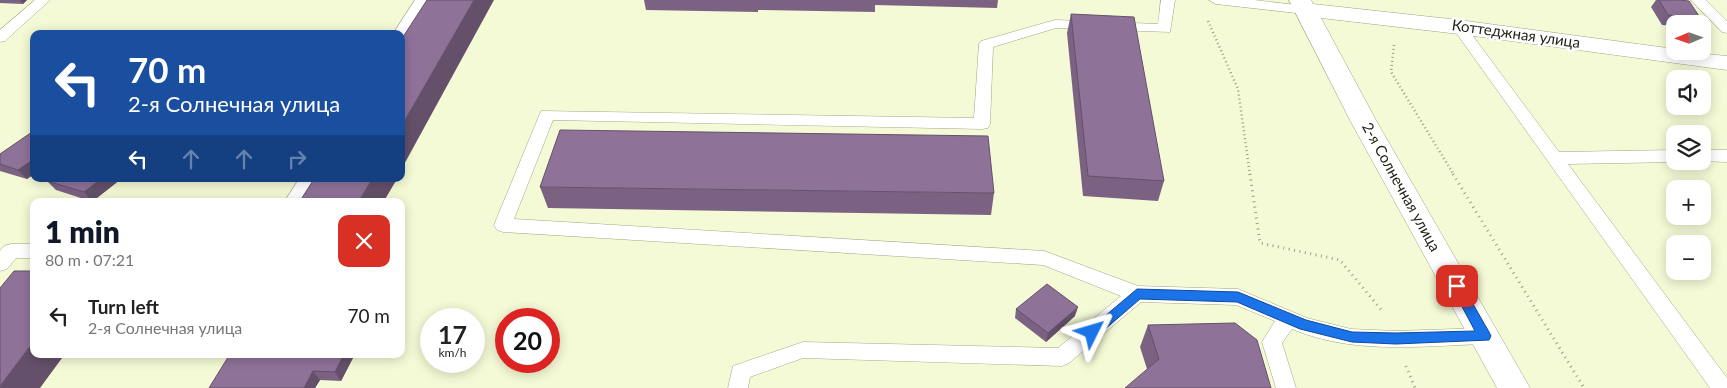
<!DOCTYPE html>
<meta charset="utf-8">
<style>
body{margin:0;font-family:Lato,sans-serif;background:#f6f6f6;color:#222;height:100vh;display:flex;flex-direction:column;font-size:19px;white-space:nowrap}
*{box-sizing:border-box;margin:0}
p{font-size:16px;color:#767676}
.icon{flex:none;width:28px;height:28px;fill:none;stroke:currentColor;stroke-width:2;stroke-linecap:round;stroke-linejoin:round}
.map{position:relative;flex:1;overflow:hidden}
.panel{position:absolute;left:30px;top:198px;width:375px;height:160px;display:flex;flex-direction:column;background:#fff;border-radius:10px;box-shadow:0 2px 12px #0003}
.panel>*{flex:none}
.guide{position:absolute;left:30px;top:30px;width:375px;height:152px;border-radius:10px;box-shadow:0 2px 12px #0003;background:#1a4fa0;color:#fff;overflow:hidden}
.needle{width:32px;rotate:268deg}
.controls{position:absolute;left:1666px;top:15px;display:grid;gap:10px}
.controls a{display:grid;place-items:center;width:45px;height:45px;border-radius:10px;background:#fff;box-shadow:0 2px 12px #0003;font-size:25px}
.speed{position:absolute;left:420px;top:308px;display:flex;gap:10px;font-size:25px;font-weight:700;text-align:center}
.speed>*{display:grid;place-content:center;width:65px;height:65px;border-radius:50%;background:#fff;box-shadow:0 2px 12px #0003;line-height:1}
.speed small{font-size:12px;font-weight:400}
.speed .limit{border:8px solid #d22;background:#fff;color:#111}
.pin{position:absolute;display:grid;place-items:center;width:42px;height:42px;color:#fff;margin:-21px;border-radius:10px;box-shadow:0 2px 8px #0006}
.me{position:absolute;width:55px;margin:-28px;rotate:50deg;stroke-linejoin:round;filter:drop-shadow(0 0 4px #0008)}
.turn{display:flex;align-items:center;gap:18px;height:105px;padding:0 15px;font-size:22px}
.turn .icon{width:65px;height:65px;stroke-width:2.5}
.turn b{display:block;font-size:35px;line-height:42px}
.lanes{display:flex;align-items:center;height:48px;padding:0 15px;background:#0003;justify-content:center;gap:25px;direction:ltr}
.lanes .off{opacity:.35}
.round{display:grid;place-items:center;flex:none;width:52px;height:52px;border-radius:10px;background:#f6f6f6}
.headline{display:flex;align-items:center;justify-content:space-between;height:85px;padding:0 15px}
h1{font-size:30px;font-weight:800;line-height:38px;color:#111827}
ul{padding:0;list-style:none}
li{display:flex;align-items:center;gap:15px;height:65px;padding:0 15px}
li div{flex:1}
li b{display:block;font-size:19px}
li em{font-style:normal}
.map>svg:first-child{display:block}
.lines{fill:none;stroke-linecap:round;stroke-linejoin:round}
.lane-casing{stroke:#a1a583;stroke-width:1}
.secondary-casing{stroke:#a1a583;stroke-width:1}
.path-far1{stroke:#9ca085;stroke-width:2.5;stroke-dasharray:1 3;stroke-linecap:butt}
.path{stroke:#9ca085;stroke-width:3;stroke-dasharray:1 4.5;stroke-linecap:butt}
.lane{fill:#fff;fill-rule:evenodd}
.secondary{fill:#fff;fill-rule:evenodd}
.wall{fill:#7b6283}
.shaded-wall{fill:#64506a}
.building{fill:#8f7298;stroke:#64506a}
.route{fill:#1a73e8;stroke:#114b97}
.labels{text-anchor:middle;stroke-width:5;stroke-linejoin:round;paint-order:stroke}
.street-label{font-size:15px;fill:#232417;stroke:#fff}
</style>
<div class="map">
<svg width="1727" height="388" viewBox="0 0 1727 388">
<rect width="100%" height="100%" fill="#f4fad5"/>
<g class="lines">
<g class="lane-casing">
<path id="lane" d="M 35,0 L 50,0 L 5,41 L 0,42 L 0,30 Z
M 415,0 L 429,0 L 405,37 L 401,38 L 401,34 L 393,34 Z
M 1161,0 L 1175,0 L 1170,32 L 1056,28 L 993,47 L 990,124 L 988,128 L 982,129 L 553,120 L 514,219 L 1044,251 L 1138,286 L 1238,289 L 1307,318 L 1351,329 L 1396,331 L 1485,328 L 1492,330 L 1495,336 L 1492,342 L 1485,344 C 1421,346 1353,355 1292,329 L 1282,343 L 1296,388 L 1276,388 L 1262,342 L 1275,321 L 1236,305 L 1141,302 L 1069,363 L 1062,366 L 803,358 L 750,377 L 748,388 L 728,388 L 733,366 L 803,342 L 1058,348 L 1121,296 L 1043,265 L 503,232 L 497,230 L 494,225 L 541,111 L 974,118 L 979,44 L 981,41 L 1055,20 L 1158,24 Z
M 1209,0 L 1254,0 L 1305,6 L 1312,10 L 1305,14 L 1216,4 Z
M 1691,0 L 1706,0 L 1727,21 L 1727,33 L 1722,32 Z
M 1459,23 L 1464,24 L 1559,152 L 1675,150 L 1675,161 L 1677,161 L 1675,162 L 1568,164 L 1727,378 L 1727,388 L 1710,388 L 1452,27 Z
M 1702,150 L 1727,150 L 1727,162 L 1700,161 L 1702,161 Z
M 299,179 L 317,179 L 303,201 L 285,201 Z
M 11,244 L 34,244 L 34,258 L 16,258 L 7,269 L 0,271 L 0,251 L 4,246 Z"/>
</g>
<g class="secondary-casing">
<path id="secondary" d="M 1289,0 L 1311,0 L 1313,4 L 1459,20 L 1675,49 L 1675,51 L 1727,56 L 1727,70 L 1459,34 L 1321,18 L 1377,122 L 1530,388 L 1497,388 L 1351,122 Z"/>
</g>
<path class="path-far1" d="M 1208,21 L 1238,89 L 1250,175
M 1394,45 L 1391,72 L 1454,175"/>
<path class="path" d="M 1250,174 L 1260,243 L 1340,260 L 1383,312
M 1453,174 L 1584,388
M 1406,366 L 1415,388"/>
<use href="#lane" class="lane"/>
<use href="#secondary" class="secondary"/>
</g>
<path class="wall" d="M 0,0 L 27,0 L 23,4 L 0,3 Z
M 644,0 L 998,0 L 997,8 L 875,5 L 875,12 L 758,10 L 758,12 L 646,10 Z
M 1656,0 L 1679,0 L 1701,19 L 1697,24 L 1675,24 L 1675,26 L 1662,25 L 1651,7 Z
M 1071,14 L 1164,181 L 1158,201 L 1083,196 L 1067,33 Z
M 34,133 L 34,174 L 27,179 L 0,171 L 0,154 Z
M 51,179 L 121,179 L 93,201 L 90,201 L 56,190 L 47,181 Z
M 540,187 L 994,193 L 991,215 L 548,208 Z
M 1016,309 L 1075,316 L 1046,342 L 1015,318 Z
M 1148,325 L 1271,388 L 1147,369 L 1140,347 Z
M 355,354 L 341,381 L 320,380 L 315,388 L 209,388 Z"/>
<path class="shaded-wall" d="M 20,0 L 27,0 L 23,4 Z
M 474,0 L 494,0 L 401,170 L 401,127 Z
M 34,159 L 34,174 L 27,179 L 18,170 Z
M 101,179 L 121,179 L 93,201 L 92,201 L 84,192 Z
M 372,179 L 397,179 L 384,201 L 359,201 Z
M 1078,307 L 1075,316 L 1046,342 L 1048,333 Z
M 34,341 L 34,354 L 65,354 L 40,388 L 0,388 L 0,386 Z
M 344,354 L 355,354 L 341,381 L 335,372 Z
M 313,371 L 320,380 L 315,388 L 304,388 Z"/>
<path class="building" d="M 427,0 L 474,0 L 401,127 L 401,40 Z
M 1659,0 L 1679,0 L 1689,1 L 1701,19 L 1668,15 Z
M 1071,14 L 1134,17 L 1164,181 L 1088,176 Z
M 560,130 L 988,136 L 994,193 L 540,187 Z
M 32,132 L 34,133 L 34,159 L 18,170 L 0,164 L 0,154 Z
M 51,179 L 101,179 L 84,192 L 47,181 Z
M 314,179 L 372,179 L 359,201 L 300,201 Z
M 14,271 L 34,271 L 34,341 L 0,386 L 0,288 Z
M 1047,284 L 1078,307 L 1048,333 L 1016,309 Z
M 1235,323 L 1257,340 L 1271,388 L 1125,388 L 1159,359 L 1148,325 Z
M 230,354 L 344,354 L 335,372 L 313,371 L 304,388 L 209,388 Z"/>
<path class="route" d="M 1457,281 L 1461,283 L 1489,332 L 1491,336 L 1489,340 L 1396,344 L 1352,342 L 1300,329 L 1237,302 L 1140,299 L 1097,336 L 1087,336 L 1086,332 L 1137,289 L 1238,292 L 1306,320 L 1352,332 L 1396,333 L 1475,331 L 1451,286 Z"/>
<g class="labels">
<g class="street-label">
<text transform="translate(1516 34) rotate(8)" y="5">Коттеджная улица</text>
<text transform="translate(1401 187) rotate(61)" y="5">2-я Солнечная улица</text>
</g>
</g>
</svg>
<div class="controls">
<a><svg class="needle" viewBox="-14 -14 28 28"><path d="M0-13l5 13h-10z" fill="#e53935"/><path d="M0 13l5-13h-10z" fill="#767676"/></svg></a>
<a><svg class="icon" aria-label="sound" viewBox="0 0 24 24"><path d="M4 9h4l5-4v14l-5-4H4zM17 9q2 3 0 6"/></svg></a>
<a><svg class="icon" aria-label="layers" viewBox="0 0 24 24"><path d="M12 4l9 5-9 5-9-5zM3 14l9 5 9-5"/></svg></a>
<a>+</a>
<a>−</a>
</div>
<div class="speed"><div>17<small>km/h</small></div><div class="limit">20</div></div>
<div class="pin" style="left:1457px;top:286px;background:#d93025"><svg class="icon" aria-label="arrive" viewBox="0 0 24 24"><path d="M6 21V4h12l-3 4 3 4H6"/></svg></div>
<svg class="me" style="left:1092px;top:332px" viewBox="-20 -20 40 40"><path d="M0-17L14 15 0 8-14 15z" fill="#1a73e8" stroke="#fff" stroke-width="4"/></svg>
<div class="guide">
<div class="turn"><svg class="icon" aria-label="left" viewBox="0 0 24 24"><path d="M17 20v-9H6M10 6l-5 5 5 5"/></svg><div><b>70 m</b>2-я Солнечная улица</div></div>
<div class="lanes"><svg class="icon" aria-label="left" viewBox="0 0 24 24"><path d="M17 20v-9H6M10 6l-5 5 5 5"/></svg><svg class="icon off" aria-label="ahead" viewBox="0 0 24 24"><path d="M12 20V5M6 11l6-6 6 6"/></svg><svg class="icon off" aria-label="ahead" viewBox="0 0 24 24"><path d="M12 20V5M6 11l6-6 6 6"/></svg><svg class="icon off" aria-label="right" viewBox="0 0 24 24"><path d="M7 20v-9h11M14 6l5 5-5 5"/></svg></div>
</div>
<section class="panel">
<div class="headline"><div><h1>1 min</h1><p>80 m · 07:21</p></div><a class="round" style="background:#d93025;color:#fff"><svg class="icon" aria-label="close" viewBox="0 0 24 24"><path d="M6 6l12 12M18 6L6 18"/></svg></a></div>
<ul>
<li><svg class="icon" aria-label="left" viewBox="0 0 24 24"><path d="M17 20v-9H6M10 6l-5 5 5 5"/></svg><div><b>Turn left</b><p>2-я Солнечная улица</p></div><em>70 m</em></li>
</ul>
</section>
</div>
